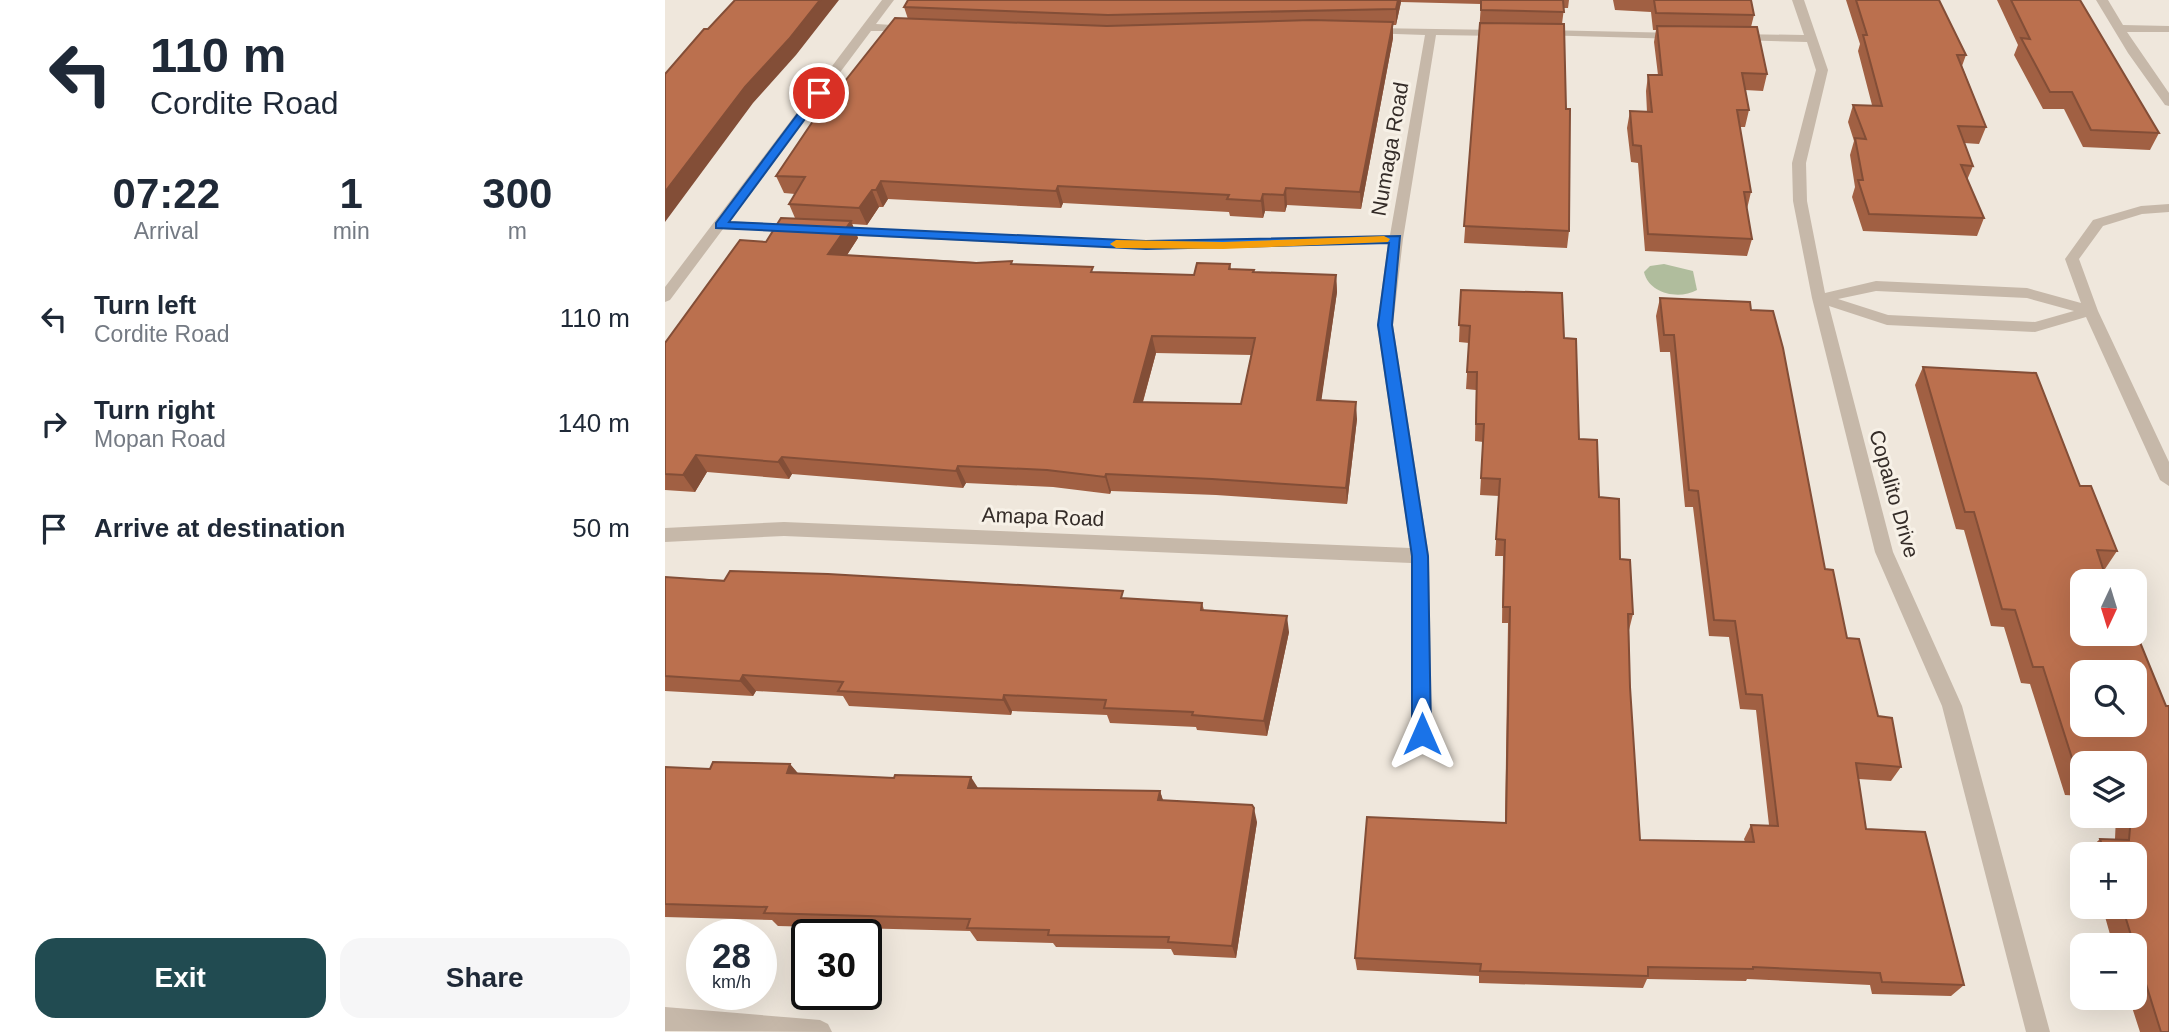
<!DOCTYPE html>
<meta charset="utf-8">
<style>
body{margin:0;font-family:Arial,sans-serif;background:#f6f6f7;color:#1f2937;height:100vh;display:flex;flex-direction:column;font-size:26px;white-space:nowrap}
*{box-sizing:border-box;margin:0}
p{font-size:23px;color:#747a83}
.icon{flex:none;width:38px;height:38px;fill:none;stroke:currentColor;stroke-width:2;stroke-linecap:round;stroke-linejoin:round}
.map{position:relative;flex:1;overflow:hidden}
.drawer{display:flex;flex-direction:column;background:#fff;width:665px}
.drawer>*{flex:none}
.guide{background:#fff;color:#1f2937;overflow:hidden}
.needle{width:46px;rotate:184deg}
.buttons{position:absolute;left:1405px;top:569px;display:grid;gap:14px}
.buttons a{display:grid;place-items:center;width:77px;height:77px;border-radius:14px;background:#fff;box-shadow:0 7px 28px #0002;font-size:35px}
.speed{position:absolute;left:21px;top:919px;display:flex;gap:14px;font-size:35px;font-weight:700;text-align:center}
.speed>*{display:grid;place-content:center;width:91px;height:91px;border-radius:50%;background:#fff;box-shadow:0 7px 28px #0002;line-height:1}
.speed small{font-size:18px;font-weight:400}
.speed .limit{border:4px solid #111;border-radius:10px;background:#fff;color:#111}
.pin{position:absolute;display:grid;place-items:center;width:60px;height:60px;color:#fff;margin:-30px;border:4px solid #fff;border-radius:50%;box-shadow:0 2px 7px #0007}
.me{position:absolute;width:77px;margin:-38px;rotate:0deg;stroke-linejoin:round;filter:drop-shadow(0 0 5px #0008)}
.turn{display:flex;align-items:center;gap:24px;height:147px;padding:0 35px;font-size:32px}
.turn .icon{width:91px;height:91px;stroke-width:2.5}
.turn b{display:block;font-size:49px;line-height:60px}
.eta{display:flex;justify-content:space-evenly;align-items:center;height:119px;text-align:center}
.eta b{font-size:42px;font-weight:600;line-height:49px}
.cta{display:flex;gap:14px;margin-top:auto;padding:14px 35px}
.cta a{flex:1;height:80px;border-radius:21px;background:#214b51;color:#fff;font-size:28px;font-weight:600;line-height:80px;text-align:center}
.cta a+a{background:#f6f6f7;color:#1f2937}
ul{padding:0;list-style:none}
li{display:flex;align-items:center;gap:21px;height:105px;padding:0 35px}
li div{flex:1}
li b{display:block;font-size:26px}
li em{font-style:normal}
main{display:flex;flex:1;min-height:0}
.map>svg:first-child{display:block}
.green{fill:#b0bd9d}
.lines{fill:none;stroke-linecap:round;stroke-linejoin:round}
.street{fill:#c6b8a9;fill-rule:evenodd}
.wall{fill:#a16043;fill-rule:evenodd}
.shaded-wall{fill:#834e37}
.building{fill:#bb704e;stroke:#834e37;stroke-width:2;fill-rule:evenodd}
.route{fill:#1a73e8;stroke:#114b97;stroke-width:2}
.slow{fill:#f59e0b}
.labels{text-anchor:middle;stroke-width:6;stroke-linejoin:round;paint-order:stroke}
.street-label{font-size:21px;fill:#342c28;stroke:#f7f1e7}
</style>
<main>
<section class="drawer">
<div class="guide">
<div class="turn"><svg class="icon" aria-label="left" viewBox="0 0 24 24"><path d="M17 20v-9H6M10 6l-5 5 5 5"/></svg><div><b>110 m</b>Cordite Road</div></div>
</div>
<div class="eta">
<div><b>07:22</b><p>Arrival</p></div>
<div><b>1</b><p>min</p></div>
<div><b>300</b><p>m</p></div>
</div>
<ul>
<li><svg class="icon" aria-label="left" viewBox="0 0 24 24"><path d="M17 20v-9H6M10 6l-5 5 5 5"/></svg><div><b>Turn left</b><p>Cordite Road</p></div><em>110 m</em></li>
<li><svg class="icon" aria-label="right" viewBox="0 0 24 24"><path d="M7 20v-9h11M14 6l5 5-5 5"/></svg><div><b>Turn right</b><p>Mopan Road</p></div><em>140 m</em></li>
<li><svg class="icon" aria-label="arrive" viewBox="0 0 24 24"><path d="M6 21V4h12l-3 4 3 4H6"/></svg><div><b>Arrive at destination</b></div><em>50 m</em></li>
</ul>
<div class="cta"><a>Exit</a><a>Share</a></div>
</section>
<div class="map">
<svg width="1504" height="1032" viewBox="0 0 1504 1032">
<rect width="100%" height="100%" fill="#efe7dc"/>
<path class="green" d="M 999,264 L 1028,271 L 1032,290 C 1014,300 984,294 979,272 L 985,266 Z"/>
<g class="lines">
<path class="street" d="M 217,0 L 229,0 L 211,24 L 244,26 L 250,29 L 248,31 L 206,31 L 64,221 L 133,225 L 140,229 L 138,232 L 58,229 L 5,300 L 0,302 L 0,287 Z
M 1127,0 L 1139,0 L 1163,70 L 1141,163 L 1142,201 L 1160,293 L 1211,281 L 1362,288 L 1416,303 L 1400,259 L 1428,220 L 1476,206 L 1504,204 L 1504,212 L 1477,214 L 1438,226 L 1414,259 L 1433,311 L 1504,462 L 1504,486 L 1495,480 L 1421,317 L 1370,332 L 1222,325 L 1164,306 L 1228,552 L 1297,706 L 1385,1032 L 1361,1032 L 1277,706 L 1210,552 L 1147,298 L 1128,201 L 1127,163 L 1151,70 L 1142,42 L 1070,40 L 1064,37 L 1070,34 L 1139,35 ZM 1211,291 L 1362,298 L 1409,311 L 1370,322 L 1223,315 L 1173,299 Z
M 1431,0 L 1443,0 L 1458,25 L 1504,26 L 1504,32 L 1462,32 L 1504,93 L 1504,106 L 1500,105 L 1463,53 Z
M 706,28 L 835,30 L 841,33 L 835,36 L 771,35 L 738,239 L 728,325 L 764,556 L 767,734 L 764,740 L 757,743 L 750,740 L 747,734 L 746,563 L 119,536 L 0,542 L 0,528 L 119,522 L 745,548 L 712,325 L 723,243 L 481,249 L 168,235 L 161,231 L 168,227 L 481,241 L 725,235 L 760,35 L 702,33 L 702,29 Z
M 877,30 L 1014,33 L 1020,36 L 1014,39 L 873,35 L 871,33 Z
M 0,1007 L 155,1020 L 163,1024 L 167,1032 L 0,1031 Z"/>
</g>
<path class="wall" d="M 243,0 L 904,0 L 903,8 L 899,8 L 897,24 L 904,231 L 902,248 L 799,243 L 816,4 L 736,2 L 731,25 L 728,25 L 728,38 L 696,209 L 622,205 L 620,212 L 600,211 L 598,218 L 565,216 L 564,212 L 398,203 L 396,208 L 223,199 L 218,207 L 214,207 L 202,225 L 187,224 L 193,238 L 182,255 L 348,264 L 429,272 L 529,275 L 565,264 L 566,269 L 589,270 L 589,272 L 671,275 L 672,292 L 656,400 L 692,419 L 682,504 L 551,495 L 446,491 L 445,494 L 388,487 L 301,483 L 298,488 L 127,474 L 124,479 L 42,472 L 30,492 L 0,490 L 0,343 L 101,242 L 130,218 L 124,204 L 130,194 L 119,193 L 111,176 L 243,19 L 239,7 ZM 491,353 L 586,355 L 576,404 L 478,402 Z
M 948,0 L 1086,0 L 1089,15 L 1086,27 L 1102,74 L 1098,91 L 1080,90 L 1084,110 L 1080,127 L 1075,127 L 1086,192 L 1082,209 L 1087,239 L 1082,256 L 980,251 L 973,163 L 966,162 L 962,128 L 965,111 L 982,112 L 981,91 L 983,75 L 993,75 L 989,42 L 991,30 L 988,30 L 986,12 L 950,10 Z
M 1181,0 L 1274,0 L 1301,55 L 1297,66 L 1321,127 L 1314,144 L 1299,143 L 1308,166 L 1302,180 L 1319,218 L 1312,236 L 1198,231 L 1187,197 L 1190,187 L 1185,155 L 1189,141 L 1183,122 L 1188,105 L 1207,105 L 1193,51 L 1195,44 Z
M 1332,0 L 1415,0 L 1494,133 L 1485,150 L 1418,147 L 1399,109 L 1378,109 L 1349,55 L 1353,45 Z
M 796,290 L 899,338 L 914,439 L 955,559 L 968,614 L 964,630 L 965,687 L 975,840 L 1080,842 L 1079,839 L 1086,825 L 1104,825 L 1091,710 L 1075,709 L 1064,637 L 1044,636 L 1028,507 L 1020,507 L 1005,352 L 995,352 L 991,316 L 995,298 L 1086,310 L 1160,569 L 1182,638 L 1213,716 L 1236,767 L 1226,781 L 1193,779 L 1201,829 L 1299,985 L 1286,996 L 1207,994 L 1205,985 L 1082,979 L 1081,981 L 982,979 L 978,988 L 814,983 L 814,976 L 692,970 L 690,958 L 840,823 L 843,623 L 837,623 L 838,556 L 830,556 L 834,496 L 815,495 L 818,442 L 810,441 L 811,390 L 801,389 L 804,343 L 794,342 Z
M 1258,367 L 1415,486 L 1452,551 L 1440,569 L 1438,569 L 1418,634 L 1470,634 L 1504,1032 L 1475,1032 L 1464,998 L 1470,998 L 1470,945 L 1448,945 L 1437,906 L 1470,906 L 1470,854 L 1421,854 L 1420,853 L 1435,839 L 1450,839 L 1451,816 L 1470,816 L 1470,763 L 1418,763 L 1418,796 L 1400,795 L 1365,684 L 1356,683 L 1339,627 L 1326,626 L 1299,530 L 1291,529 L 1250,385 Z
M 0,577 L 537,603 L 539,610 L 624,632 L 602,736 L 532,730 L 531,727 L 445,723 L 442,715 L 347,711 L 346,715 L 184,706 L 178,696 L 91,691 L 88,696 L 0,691 Z
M 125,764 L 133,774 L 314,789 L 495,791 L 498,801 L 592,822 L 571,958 L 509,955 L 506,949 L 391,947 L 388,943 L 312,941 L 305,931 L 113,926 L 107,920 L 0,917 L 0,767 L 45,769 Z"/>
<path class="shaded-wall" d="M 155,0 L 174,0 L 131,55 L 88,103 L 0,222 L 0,192 L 80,87 Z
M 733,0 L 736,0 L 736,2 L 731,25 L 731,9 Z
M 728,22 L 728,38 L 696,209 L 695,192 Z
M 216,181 L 223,199 L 218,207 L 211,190 Z
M 393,186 L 398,203 L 396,208 L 391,191 Z
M 621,188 L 622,205 L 620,212 L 619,195 Z
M 207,190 L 214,207 L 202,225 L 194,208 Z
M 598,194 L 600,211 L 598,218 L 596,201 Z
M 186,221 L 193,238 L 171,272 L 163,254 Z
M 671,275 L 672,292 L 654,417 L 652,400 Z
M 487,336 L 491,353 L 473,419 L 469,402 Z
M 691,402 L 692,419 L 682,504 L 681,488 Z
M 31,455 L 42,472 L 30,492 L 18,475 Z
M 117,457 L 127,474 L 124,479 L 113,462 Z
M 293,466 L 301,483 L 298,488 L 291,471 Z
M 441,474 L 446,491 L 445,494 L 440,477 Z
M 622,616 L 624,632 L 602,736 L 599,721 Z
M 78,675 L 91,691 L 88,696 L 75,681 Z
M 339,695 L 347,711 L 346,715 L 338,700 Z
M 125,764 L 138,779 L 122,773 Z
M 306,777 L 315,791 L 303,788 Z
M 495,791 L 500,806 L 493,800 Z
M 589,808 L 592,822 L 571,958 L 567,946 Z"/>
<path class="building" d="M 70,0 L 155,0 L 124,39 L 80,87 L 0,192 L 0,74 L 39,29 L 43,29 Z
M 243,0 L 733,0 L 731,9 L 443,15 L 239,7 Z
M 816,0 L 898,0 L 899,12 L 816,10 Z
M 989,0 L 1086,0 L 1089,15 L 991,13 Z
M 1191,0 L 1274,0 L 1301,55 L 1292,55 L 1321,127 L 1293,126 L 1308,166 L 1296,165 L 1319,218 L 1204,214 L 1193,180 L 1198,180 L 1190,138 L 1201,139 L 1188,105 L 1217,106 L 1198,35 L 1202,35 Z
M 1346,0 L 1415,0 L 1494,133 L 1426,130 L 1407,92 L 1385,92 L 1356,38 L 1365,39 Z
M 230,18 L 442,26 L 646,20 L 728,22 L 695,192 L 621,188 L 619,195 L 598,194 L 596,201 L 562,199 L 564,195 L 393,186 L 391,191 L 216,181 L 211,190 L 207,190 L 194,208 L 124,204 L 140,177 L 111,176 L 146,124 Z
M 815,23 L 899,24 L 901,109 L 905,109 L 904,231 L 799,226 Z
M 992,26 L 1092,27 L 1102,74 L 1077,73 L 1084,110 L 1072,110 L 1086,192 L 1079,192 L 1087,239 L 983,234 L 976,146 L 968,145 L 965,111 L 987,112 L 983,75 L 997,75 Z
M 116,218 L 186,221 L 163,254 L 311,263 L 347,261 L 346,264 L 428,267 L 426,272 L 529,275 L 532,263 L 565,264 L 564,269 L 589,270 L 588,272 L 671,275 L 652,400 L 691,402 L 681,488 L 547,479 L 441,474 L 440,477 L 382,470 L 293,466 L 291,471 L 117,457 L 113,462 L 31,455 L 18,475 L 0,474 L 0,343 L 75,240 L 101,242 ZM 487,336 L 590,338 L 576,404 L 469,402 Z
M 796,290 L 897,293 L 899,338 L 911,339 L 914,439 L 932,440 L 934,497 L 954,499 L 955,559 L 965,560 L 968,614 L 963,614 L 965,687 L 975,840 L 1089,842 L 1086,825 L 1113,826 L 1097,695 L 1081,694 L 1070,621 L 1049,620 L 1033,491 L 1024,490 L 1009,335 L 999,335 L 995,298 L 1085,302 L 1086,310 L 1108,311 L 1118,348 L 1160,569 L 1168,570 L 1182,638 L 1194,639 L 1213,716 L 1227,718 L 1236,767 L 1191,763 L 1201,829 L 1260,832 L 1299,985 L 1217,982 L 1215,973 L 1088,967 L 1088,969 L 983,967 L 983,976 L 815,971 L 816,964 L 690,958 L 702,817 L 841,823 L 845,607 L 838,607 L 840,540 L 831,539 L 835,479 L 816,478 L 819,424 L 811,424 L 812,372 L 802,372 L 805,326 L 794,325 Z
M 1258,367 L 1371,373 L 1415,486 L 1426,486 L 1452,551 L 1432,550 L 1442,581 L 1418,581 L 1418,634 L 1470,634 L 1470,630 L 1501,706 L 1504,706 L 1504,1032 L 1496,1032 L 1470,949 L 1470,945 L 1469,945 L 1457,906 L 1470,906 L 1470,854 L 1440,854 L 1435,839 L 1464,840 L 1466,816 L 1470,816 L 1470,763 L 1418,763 L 1418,780 L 1414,780 L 1378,667 L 1368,667 L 1350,610 L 1337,609 L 1309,512 L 1300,512 ZM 1418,672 L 1470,672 L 1470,724 L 1418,724 Z
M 65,571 L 163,574 L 458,591 L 456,598 L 537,603 L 536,610 L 622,616 L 599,721 L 527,715 L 528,712 L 439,708 L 441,700 L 339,695 L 338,700 L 173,691 L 178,682 L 78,675 L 75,681 L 0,676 L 0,577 L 59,581 Z
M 48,762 L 125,764 L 122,773 L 229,778 L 230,775 L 306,777 L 303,788 L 495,791 L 493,800 L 587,805 L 589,808 L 567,946 L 503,942 L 504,937 L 383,935 L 384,930 L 302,928 L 305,919 L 99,913 L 102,907 L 0,904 L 0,767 L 45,769 Z"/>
<path class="route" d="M 154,90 L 159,93 L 64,222 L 481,241 L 735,236 L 727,325 L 763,556 L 766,734 L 763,739 L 750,739 L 747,734 L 747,556 L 713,325 L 724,243 L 481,249 L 51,228 L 51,223 L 150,91 Z"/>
<path class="slow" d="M 719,236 L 725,239 L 723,242 L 558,249 L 451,248 L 445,244 L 451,240 L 558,242 Z"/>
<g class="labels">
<g class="street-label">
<text transform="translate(725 149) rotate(-80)" y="7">Numaga Road</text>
<text transform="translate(1229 494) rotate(74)" y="7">Copalito Drive</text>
<text transform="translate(378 517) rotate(2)" y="7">Amapa Road</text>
</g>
</g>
</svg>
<div class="buttons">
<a><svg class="needle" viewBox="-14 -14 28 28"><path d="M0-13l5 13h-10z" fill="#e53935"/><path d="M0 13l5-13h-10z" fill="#747a83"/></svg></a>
<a><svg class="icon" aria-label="search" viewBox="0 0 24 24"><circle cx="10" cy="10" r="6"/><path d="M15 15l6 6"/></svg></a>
<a><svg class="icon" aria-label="layers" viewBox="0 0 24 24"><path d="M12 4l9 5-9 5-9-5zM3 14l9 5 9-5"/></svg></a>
<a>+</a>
<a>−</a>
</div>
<div class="speed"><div>28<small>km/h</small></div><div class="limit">30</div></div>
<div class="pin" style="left:154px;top:93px;background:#d93025"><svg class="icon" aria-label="arrive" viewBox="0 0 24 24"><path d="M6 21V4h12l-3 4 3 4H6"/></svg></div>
<svg class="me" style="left:757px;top:734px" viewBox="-20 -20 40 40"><path d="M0-17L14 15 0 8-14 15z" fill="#1a73e8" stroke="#fff" stroke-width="4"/></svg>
</div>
</main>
